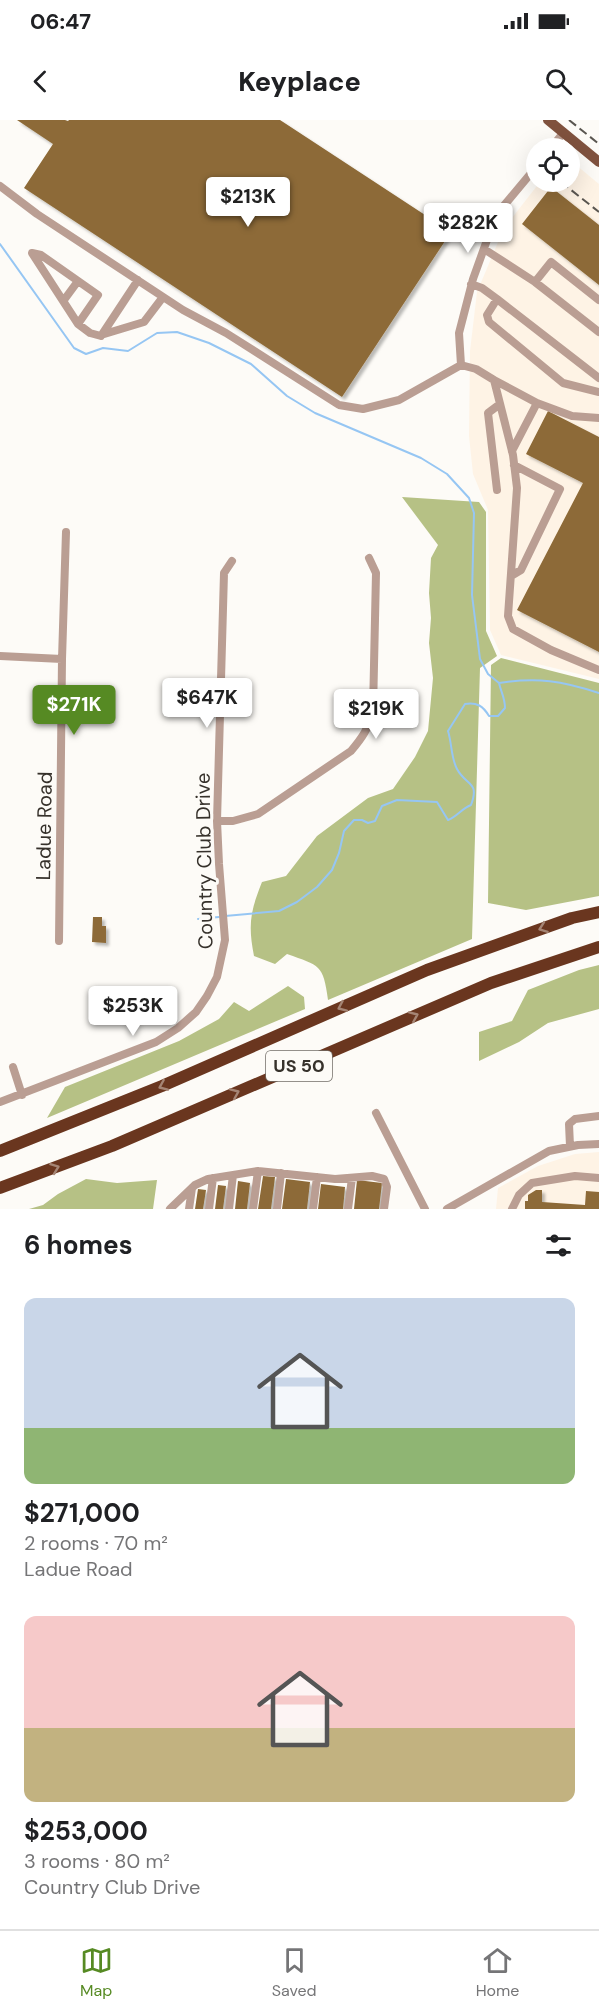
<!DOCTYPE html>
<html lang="en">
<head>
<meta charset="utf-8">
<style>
	:root { --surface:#fff; --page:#f6f6f6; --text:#202124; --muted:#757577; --line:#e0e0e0; --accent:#568a23 }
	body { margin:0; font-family:"DM Sans",sans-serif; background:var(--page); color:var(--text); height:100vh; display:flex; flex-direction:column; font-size:22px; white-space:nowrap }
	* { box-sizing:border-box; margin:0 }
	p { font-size:20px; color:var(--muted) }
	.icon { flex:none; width:33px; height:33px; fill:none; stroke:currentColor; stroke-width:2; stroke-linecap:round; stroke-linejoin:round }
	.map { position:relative; height:1089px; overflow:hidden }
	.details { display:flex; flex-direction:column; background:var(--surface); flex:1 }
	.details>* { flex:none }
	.fabs { position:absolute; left:526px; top:18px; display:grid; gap:12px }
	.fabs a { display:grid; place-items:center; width:54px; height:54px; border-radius:50%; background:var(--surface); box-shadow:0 6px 24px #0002; font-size:30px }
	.price { position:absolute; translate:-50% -51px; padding:0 14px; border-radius:6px; background:#fff; color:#222; font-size:20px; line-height:39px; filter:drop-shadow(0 2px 3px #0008) }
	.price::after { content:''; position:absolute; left:50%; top:36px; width:18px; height:14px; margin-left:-9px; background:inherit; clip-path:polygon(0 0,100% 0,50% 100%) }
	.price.selected { background:var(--accent); color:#fff }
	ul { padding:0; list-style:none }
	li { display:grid; align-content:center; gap:12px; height:318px; padding:0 24px }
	li span { display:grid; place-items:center; height:186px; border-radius:12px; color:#555 }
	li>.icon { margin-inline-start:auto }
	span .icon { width:108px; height:108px; fill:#fffc; stroke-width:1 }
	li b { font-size:26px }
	h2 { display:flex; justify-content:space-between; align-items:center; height:72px; padding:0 24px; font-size:26px }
	.status { display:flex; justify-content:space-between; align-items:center; height:42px; padding:0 30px; background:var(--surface); direction:ltr }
	.status svg { height:16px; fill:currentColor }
	header { display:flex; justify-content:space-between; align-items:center; height:78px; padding:0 24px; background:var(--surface); font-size:27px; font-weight:800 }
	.dock { display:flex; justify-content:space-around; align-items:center; height:84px; border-top:2px solid var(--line); background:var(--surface); font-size:16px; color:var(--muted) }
	.dock a { display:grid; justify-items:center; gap:3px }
	.dock .selected { color:var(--accent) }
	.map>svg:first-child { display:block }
</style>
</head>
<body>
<div class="status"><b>06:47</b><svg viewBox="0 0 49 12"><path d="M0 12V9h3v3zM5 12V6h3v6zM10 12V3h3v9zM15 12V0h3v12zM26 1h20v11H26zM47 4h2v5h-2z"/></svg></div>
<header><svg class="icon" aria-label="back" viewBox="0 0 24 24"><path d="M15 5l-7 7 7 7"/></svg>Keyplace<svg class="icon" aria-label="search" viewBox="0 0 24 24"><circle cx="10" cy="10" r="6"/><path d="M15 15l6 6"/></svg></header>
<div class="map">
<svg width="599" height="1089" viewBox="0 0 599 1089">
	<defs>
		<filter id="shadow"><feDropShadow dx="3" dy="3" stdDeviation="1.5" flood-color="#0004"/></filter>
	</defs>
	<rect width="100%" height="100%" fill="#fdfbf7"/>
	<path fill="#fef3e5" d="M 570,40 L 599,64 L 599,559 L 501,535 L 490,510 L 488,390 L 473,354 L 469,316 L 470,231 L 477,172 L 504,108 L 540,62 L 570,62 Z
		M 599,1032 L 599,1089 L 496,1089 L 498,1068 L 538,1046 L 575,1034 Z"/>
	<path fill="#b6c185" d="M 402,377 L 479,382 L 486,392 L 486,511 L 497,536 L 480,548 L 472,819 L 328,880 C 323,844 320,846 287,834 L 275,844 L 254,836 C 248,805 250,792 262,762 L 286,756 L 317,716 L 368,678 L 393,669 L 415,637 L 428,611 L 433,558 L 429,523 L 431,498 L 429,473 L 431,438 L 438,425 Z
		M 501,538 L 599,563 L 599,776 L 526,790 L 488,783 L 491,545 Z
		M 599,845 L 599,889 L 548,903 L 519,922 L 479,941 L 479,912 L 512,901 L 528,870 L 579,850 Z
		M 288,866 L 304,877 L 305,889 L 47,998 L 65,967 L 179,921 L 219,899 L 234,882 L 249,891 Z
		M 86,1059 L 117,1063 L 157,1060 L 153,1089 L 29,1089 L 43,1085 L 58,1074 Z"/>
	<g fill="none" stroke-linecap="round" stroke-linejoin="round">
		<path stroke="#96c6f3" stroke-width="2" d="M 0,124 L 74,228 L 86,234 L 103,228 L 128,231 L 157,213 L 177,212 L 209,223 L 251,244 L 287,276 L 315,293 L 421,338 L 447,354 L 469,378 L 474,393 L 472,475 L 480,539 L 488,554 L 499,563 C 538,557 562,561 599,573
			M 225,796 L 279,791 L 297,782 L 317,767 L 332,750 L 339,733 L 344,711 L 354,700 L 362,700 L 368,703 L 375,701 L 382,686 L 397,680 L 437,682 L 448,700 C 458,696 461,689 471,685 C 480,661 466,666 457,649 C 451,638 452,624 448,611 L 465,584 C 477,582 483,586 489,596 L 498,596 L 505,588 C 505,578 501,572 499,563
			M 198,799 L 219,797"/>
	</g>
	<path fill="#8d6a37" filter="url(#shadow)" d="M 17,0 L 65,0 L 68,1 L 69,0 L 280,0 L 451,112 L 342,277 L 24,68 L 53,24 Z
		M 551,67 L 599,105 L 599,165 L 522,104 Z
		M 548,291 L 599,317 L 599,532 L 517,490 L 583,363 L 526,334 Z
		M 93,797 L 102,797 L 102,806 L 106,806 L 106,823 L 92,822 Z
		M 263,1056 L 275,1057 L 271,1089 L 258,1089 Z
		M 286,1059 L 310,1062 L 307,1089 L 282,1089 Z
		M 357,1060 L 382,1063 L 379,1089 L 354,1089 Z
		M 238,1061 L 250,1063 L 247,1089 L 235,1089 Z
		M 321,1064 L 345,1067 L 343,1089 L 318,1089 Z
		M 218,1065 L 226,1066 L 223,1089 L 215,1089 Z
		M 198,1069 L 206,1070 L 203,1089 L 195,1089 Z
		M 536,1070 L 542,1070 L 542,1082 L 585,1085 L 586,1071 L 599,1072 L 599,1089 L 525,1089 L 525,1081 L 528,1081 L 528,1075 Z"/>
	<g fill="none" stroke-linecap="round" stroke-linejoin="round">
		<path stroke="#ba9e93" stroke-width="8" d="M 551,28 L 564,12
			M 0,66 L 37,94 L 183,190 L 226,213 L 339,285 L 363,289 L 399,280 L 461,245 L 476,249 L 494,260 L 513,335 L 517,368 L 508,496 L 513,509 L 551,530 L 599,550
			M 484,129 L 535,162 L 599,212
			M 535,162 L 551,142 L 599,180
			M 471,164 L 482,168 L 497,179
			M 64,180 L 78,161
			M 78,204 L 98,175 L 41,135 L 32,133 L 78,204 L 90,213 L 101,216 L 138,160
			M 101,215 L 144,202 L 163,177
			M 461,245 L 459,213 L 473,159 L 496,95 L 537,46
			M 599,258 L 497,179 L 487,195 L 489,202 L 563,263 L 599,272
			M 494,260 L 537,283 L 512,331
			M 537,283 L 572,296 L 599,298
			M 497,370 L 488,293 L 500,284
			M 511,456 L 521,450 L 560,369 L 514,345
			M 0,536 L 62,539
			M 217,701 L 233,701 L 258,694 L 351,631 C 362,618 369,608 373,591 L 376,453 L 369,438
			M 59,821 L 62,539 L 66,412
			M 13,947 L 22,975
			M 0,982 L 156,922 L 178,908 L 196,892 L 207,876 L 217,857 L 225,820 L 219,744 L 217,701 L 224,453 L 232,441
			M 376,993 L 425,1089
			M 570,1026 L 569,1004 L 575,999 L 599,996
			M 170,1089 L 195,1065 L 208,1059 L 258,1051 L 335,1059 L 372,1056 L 384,1059 L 387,1067 L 384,1089
			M 189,1089 L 192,1068
			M 209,1089 L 213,1058
			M 229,1089 L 233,1055
			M 253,1089 L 258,1051
			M 277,1089 L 281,1053
			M 313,1089 L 317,1057
			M 348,1089 L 352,1058
			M 447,1089 L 549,1031 L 578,1025 L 599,1024
			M 512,1089 L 519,1075 L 532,1063 L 575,1056 L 599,1058"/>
		<path stroke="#80523e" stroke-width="10" d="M 548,0 L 599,42"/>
		<path stroke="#6a361f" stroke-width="12" d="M 0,1031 L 162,966 L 427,850 L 572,798 L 599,792
			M 0,1068 L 112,1026 L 491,863 L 599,827"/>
		<path stroke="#5a5650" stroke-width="2" stroke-dasharray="9 4.5" stroke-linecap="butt" d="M 569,0 L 599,24
			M 561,62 L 599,92"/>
	</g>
	<defs><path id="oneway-chevron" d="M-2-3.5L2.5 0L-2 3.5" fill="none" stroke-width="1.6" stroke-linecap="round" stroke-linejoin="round" transform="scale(1.5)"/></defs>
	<g stroke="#a58575">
		<use href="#oneway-chevron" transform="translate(543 808) rotate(160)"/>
		<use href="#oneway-chevron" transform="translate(342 887) rotate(156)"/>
		<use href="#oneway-chevron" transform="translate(414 896) rotate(-23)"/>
		<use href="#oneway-chevron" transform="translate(163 966) rotate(157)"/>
		<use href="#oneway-chevron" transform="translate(235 973) rotate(-23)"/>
		<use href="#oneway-chevron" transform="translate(55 1048) rotate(-21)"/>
	</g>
	<g text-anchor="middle" stroke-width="6" stroke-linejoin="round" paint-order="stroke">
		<rect fill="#fdfbf7" stroke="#726e68" stroke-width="1.5" x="266" y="931" width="66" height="30" rx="4.5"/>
		<g font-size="18" font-weight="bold" fill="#36312b">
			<text x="299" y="952">US 50</text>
		</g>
		<g font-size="20" fill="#36312b" stroke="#fdfbf7">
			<text transform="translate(44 706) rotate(-89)" y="7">Ladue Road</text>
			<text transform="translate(204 741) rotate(-91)" y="7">Country Club Drive</text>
		</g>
	</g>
</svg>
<div class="fabs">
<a><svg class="icon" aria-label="locate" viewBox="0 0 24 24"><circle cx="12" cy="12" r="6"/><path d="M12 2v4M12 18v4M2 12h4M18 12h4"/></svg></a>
</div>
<b class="price" style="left:248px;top:108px">$213K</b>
<b class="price" style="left:468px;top:134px">$282K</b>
<b class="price" style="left:207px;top:609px">$647K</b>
<b class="price selected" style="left:74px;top:616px">$271K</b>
<b class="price" style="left:376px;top:620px">$219K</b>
<b class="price" style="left:133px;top:917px">$253K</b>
</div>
<section class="details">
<h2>6 homes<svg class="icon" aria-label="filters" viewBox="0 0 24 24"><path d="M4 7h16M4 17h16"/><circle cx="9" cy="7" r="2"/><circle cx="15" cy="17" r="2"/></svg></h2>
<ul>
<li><span style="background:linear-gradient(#c9d6e8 70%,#8fb573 0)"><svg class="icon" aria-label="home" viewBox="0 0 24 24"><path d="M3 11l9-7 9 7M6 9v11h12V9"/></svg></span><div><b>$271,000</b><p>2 rooms · 70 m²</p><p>Ladue Road</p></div></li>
<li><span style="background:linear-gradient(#f6c9c9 60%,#c2b280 0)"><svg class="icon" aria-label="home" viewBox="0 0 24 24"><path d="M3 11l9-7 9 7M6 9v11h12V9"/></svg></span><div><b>$253,000</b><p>3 rooms · 80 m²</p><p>Country Club Drive</p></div></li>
</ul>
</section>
<nav class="dock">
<a class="selected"><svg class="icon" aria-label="map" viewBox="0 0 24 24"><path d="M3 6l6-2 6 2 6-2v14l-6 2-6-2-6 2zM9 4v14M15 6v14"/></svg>Map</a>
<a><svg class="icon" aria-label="saved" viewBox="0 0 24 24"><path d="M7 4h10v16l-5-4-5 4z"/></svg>Saved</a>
<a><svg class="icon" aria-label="home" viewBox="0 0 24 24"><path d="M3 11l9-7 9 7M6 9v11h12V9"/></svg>Home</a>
</nav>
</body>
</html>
